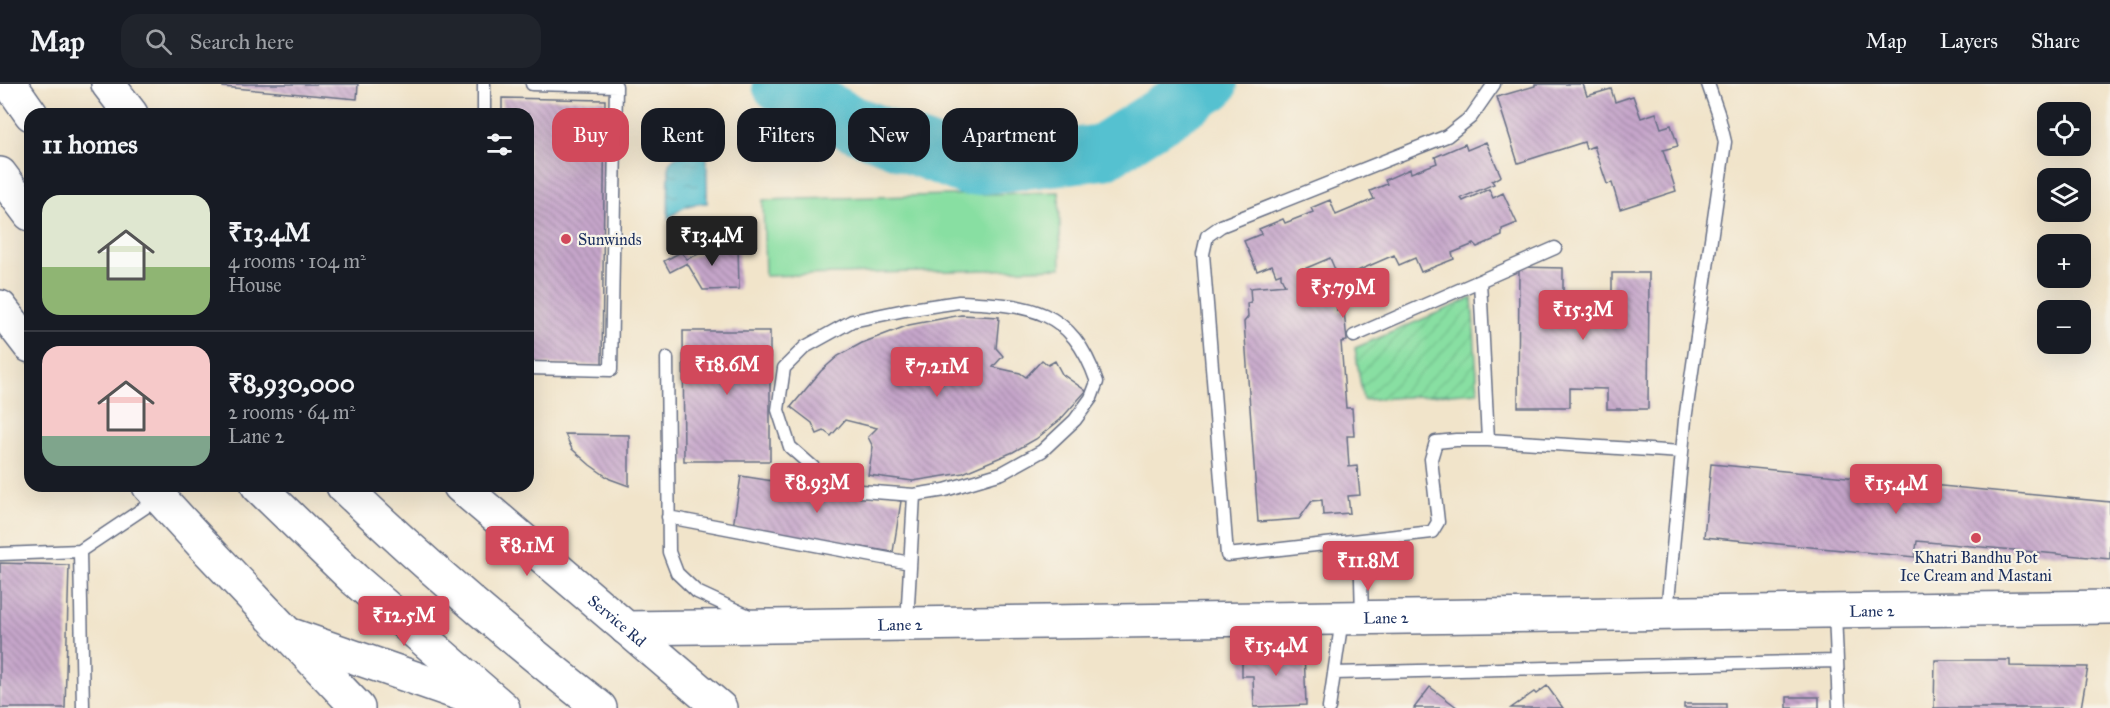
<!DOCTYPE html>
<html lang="en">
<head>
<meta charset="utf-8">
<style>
	:root { --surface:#171b24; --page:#20242c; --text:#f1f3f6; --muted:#9ea1a6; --line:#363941; --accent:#d1495b }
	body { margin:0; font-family:"IM FELL Great Primer",serif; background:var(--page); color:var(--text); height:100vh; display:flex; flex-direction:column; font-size:22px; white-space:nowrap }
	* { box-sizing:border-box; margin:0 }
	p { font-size:20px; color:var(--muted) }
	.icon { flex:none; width:33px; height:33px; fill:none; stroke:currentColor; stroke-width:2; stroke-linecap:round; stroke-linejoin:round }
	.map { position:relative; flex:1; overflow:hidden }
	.side { position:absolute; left:24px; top:24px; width:510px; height:384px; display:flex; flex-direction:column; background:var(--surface); border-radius:18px; box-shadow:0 6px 24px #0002 }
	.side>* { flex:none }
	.guide { position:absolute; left:552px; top:24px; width:570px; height:54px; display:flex; gap:12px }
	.controls { position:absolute; left:2037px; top:18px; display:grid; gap:12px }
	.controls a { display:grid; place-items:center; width:54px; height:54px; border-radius:12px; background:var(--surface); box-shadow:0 6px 24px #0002; font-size:30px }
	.price { position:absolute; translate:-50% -51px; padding:0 14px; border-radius:6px; background:var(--accent); color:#fff; font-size:20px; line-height:39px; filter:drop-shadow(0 2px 3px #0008) }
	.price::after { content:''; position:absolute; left:50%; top:36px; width:18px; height:14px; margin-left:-9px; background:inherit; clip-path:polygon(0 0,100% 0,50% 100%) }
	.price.active { background:#222; color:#fff }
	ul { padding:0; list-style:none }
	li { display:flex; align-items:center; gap:18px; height:150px; padding:0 18px }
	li+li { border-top:2px solid var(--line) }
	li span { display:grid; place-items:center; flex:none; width:168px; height:120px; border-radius:18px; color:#555 }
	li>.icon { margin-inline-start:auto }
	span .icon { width:72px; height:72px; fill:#fffc; stroke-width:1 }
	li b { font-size:26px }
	h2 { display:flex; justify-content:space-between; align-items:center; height:72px; padding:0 18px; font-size:26px }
	.chip { padding:0 21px; border-radius:18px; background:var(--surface); box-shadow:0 6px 24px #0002; font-size:21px; line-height:54px }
	.chip.active { background:var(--accent); color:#fff }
	header { display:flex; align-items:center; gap:36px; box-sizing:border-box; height:84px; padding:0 30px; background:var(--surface); border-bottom:2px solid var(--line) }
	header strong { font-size:28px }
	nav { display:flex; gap:33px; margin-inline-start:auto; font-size:21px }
	.search { width:420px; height:54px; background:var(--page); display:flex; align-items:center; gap:15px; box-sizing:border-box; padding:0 21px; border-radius:18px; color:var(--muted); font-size:22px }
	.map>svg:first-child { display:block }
</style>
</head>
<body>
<header>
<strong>Map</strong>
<div class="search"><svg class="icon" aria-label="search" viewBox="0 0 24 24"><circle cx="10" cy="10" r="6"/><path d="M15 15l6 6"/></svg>Search here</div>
<nav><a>Map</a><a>Layers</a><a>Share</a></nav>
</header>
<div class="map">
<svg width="2110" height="624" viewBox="0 0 2110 624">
	<defs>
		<pattern id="garden-furrows" width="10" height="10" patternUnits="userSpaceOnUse" patternTransform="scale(1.5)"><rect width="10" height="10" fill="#88dfa2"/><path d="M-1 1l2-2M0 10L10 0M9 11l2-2" fill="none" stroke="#75c08e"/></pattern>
		<pattern id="water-ripples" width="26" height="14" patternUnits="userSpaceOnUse" patternTransform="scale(1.5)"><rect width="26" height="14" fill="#55c1d0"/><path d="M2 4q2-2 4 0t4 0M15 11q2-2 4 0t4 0" fill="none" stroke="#469dac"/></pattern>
		<pattern id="building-back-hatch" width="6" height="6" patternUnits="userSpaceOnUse" patternTransform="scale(1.5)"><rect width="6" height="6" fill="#c6a6ca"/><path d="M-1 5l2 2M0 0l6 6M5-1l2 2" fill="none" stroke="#a088a7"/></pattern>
	</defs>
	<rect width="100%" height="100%" fill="#f7f3e8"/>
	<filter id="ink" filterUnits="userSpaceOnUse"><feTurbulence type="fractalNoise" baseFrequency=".0167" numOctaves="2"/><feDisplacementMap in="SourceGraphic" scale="12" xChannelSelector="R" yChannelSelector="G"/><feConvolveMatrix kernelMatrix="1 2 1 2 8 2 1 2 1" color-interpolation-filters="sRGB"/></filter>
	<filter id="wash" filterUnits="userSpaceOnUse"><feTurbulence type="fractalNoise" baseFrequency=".008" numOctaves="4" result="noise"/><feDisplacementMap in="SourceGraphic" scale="24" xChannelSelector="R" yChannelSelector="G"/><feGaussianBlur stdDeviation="1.35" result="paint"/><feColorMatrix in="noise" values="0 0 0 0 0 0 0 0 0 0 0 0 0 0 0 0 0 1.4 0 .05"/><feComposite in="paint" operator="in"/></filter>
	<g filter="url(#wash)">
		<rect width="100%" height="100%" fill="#f1e4ca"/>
		<path fill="#88dfa2" stroke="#528780" stroke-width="1.5" d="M 1059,108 L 1061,184 L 765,192 L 763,116 Z"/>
		<path fill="url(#garden-furrows)" stroke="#528780" stroke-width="1.5" d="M 1472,214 L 1478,308 L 1363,316 L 1355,264 Z"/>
		<path fill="url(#water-ripples)" stroke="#387897" stroke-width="1.5" d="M 693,69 L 701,71 L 707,74 L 707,119 C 689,119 681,124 668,135 L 669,79 L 675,73 Z"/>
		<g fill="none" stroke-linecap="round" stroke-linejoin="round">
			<path stroke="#55c1d0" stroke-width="56" d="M 780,0 L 849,38 L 968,84 L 1103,68 L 1210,0"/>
		</g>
		<g id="blocks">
			<path fill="url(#building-back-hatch)" d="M 223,0 L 358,0 L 357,15 L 223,3 Z
				M 1535,0 L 1583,0 L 1587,12 L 1611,5 L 1615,18 L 1633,12 L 1641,34 L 1656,29 L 1661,44 L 1671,41 L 1678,62 L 1663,66 L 1676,107 L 1620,125 L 1612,99 L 1607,100 L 1594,62 L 1586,65 L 1584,58 L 1518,79 L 1497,13 L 1535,2 Z
				M 502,14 L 605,16 L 602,281 L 528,280 L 528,30 L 502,30 Z
				M 1486,58 L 1501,92 L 1492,97 L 1494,100 L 1461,114 L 1463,117 L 1489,105 L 1493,114 L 1503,109 L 1517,139 L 1502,145 L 1502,152 L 1477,163 L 1474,160 L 1452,169 L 1454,175 L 1421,188 L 1415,174 L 1399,181 L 1394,171 L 1339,195 L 1330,174 L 1304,185 L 1306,214 L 1336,212 L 1337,227 L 1344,227 L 1347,257 L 1341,258 L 1346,324 L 1352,324 L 1354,352 L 1347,352 L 1349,383 L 1357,382 L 1360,411 L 1348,412 L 1350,429 L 1323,431 L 1322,416 L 1312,417 L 1299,435 L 1258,438 L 1244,238 L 1248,233 L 1247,219 L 1251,218 L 1250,204 L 1285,201 L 1281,193 L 1281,189 L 1276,191 L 1272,181 L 1257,187 L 1244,157 L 1261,150 L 1259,145 L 1283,135 L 1285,139 L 1313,128 L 1311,124 L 1330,116 L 1336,131 L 1374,115 L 1370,107 L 1387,100 L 1385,96 L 1410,85 L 1411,89 L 1437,79 L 1435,73 L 1465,60 L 1467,66 Z
				M 717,162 L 738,162 L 739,205 L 703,206 L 687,179 L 670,188 L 664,177 L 681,168 L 687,175 Z
				M 1519,183 L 1563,184 L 1563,212 L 1612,212 L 1612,189 L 1649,189 L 1648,325 L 1607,325 L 1607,305 L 1570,304 L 1570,323 L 1518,323 Z
				M 961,231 L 999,233 L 996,264 L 1003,272 L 993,283 L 1020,289 L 1026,293 L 1042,276 L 1048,281 L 1055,277 L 1062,290 L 1086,307 L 1060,336 L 1036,355 L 1013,368 L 963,389 L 913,397 L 868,391 L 873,363 L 868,353 L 877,344 L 845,336 L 831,352 L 824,347 L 817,350 L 812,339 L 791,323 L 821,287 L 838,272 L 862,259 L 909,241 Z
				M 683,247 L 770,247 L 770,377 L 684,377 Z
				M 565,350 L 629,351 L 629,402 L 610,395 L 590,381 L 572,365 Z
				M 1711,380 L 2110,418 L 2110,475 L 1917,457 L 1915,473 L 1704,453 Z
				M 741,392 L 901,417 L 893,468 L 733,443 Z
				M 0,479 L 69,481 L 65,624 L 0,624 Z
				M 1304,566 L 1306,621 L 1254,623 L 1253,592 L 1242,592 L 1242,567 Z
				M 1935,576 L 2010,576 L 2010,582 L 2088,583 L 2081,624 L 1934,624 Z
				M 1547,602 L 1563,624 L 1511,624 L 1534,608 L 1536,610 Z
				M 1430,603 L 1458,624 L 1414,624 Z
				M 1787,613 L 1819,613 L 1819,624 L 1787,624 Z
				M 1684,620 L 1726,620 L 1726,624 L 1684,624 Z"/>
		</g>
	</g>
	<g filter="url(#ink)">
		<use href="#blocks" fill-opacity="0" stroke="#666e84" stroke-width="1.5"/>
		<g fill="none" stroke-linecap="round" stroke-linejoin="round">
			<g stroke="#666e84" stroke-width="15">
				<path id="lane" d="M 1494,0 L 1471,33 L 1447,52 L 1221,142 L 1207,152 L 1203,170 L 1227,471 L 1432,448 L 1438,438 L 1431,375 L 1436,358 L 1456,356 L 1488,356 L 1682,368
					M 484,30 L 484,0
					M 1480,197 L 1488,356
					M 959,218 C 1029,221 1071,223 1097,298 L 1091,314 L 1075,336 L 1042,367 L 1002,389 L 945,406 L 914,411 L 861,407 L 823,392 L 790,363 L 778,326 L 784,284 L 805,263 L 852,237 L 905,226 Z
					M 1354,252 L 1555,164
					M 667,274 L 669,468 L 677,489 L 697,508 L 749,532
					M 528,284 L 611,286 L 616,2 L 532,0
					M 668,433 L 910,479
					M 1360,457 L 1362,533
					M 80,467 L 83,624
					M 0,470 L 80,467 L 159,414
					M 1667,528 L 1685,336 L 1725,58 L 1718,29 L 1708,0
					M 1835,529 L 1839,624
					M 907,539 L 914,411
					M 1334,589 L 1837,577
					M 1329,624 L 1342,535"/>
			</g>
			<g stroke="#666e84" stroke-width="36">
				<g id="secondary">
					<path d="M 108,0 L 131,30"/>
					<path d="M 0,223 L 30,262"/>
					<path d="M 149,402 L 205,463 L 358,624"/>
					<path id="s1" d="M 460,402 L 720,624"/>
					<path id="s2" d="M 626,544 L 2110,523"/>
					<path d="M 294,552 L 501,624"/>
				</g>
			</g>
			<g stroke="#666e84" stroke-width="36">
				<path id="highway" d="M 10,0 L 31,30
					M 0,90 L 30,130
					M 258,402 L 354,495 L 503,624
					M 343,402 C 425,481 511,554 600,624"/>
			</g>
			<use href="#lane" stroke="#fff" stroke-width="12"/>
			<use href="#secondary" stroke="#fff" stroke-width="33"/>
			<use href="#highway" stroke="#fff" stroke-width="33"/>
		</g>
	</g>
	<g fill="#d1495b" stroke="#f7f3e8" stroke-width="2">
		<circle cx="566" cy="155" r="6"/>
		<circle cx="1976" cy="454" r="6"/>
	</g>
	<g text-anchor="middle" stroke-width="4.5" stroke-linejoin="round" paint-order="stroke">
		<g font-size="16" fill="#1b2f5e" stroke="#f7f3e8" text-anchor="start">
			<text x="578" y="161">Sunwinds</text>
			<text x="1976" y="479" text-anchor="middle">Khatri Bandhu Pot<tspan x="1976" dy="18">Ice Cream and Mastani</tspan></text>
		</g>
		<g font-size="16" fill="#1b2f5e" stroke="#f7f3e8">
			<text dy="6" stroke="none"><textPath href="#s2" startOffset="1246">Lane 2</textPath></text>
			<text dy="6" stroke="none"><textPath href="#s2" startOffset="760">Lane 2</textPath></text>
			<text dy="6" stroke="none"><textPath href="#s1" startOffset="207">Service Rd</textPath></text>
			<text dy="6" stroke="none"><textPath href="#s2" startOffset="274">Lane 2</textPath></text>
		</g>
	</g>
</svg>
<div class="controls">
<a><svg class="icon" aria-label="locate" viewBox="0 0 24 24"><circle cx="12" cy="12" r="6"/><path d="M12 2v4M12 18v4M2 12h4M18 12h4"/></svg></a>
<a><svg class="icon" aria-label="layers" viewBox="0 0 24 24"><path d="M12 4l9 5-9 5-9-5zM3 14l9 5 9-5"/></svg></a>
<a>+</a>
<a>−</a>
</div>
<b class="price active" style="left:712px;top:183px">₹13.4M</b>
<b class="price" style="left:1343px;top:235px">₹5.79M</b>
<b class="price" style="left:1583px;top:257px">₹15.3M</b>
<b class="price" style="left:727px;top:312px">₹18.6M</b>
<b class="price" style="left:937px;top:314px">₹7.21M</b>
<b class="price" style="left:817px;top:430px">₹8.93M</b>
<b class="price" style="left:1896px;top:431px">₹15.4M</b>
<b class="price" style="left:527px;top:493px">₹8.1M</b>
<b class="price" style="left:1368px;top:508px">₹11.8M</b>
<b class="price" style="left:404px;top:563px">₹12.5M</b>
<b class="price" style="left:1276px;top:593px">₹15.4M</b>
<div class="guide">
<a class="chip active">Buy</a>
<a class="chip">Rent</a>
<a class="chip">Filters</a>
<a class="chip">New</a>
<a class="chip">Apartment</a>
</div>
<section class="side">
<h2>11 homes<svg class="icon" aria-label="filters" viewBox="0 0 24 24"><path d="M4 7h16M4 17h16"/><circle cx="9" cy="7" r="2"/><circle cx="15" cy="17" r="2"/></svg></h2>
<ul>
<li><span style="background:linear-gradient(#dfe7d0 60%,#8fb573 0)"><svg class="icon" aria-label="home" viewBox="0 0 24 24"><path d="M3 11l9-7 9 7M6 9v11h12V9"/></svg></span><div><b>₹13.4M</b><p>4 rooms · 104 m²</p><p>House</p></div></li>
<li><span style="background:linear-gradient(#f6c9c9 75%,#7fa58c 0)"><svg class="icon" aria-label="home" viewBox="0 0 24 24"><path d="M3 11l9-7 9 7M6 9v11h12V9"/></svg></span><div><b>₹8,930,000</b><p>2 rooms · 64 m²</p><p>Lane 2</p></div></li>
</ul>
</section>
</div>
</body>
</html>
